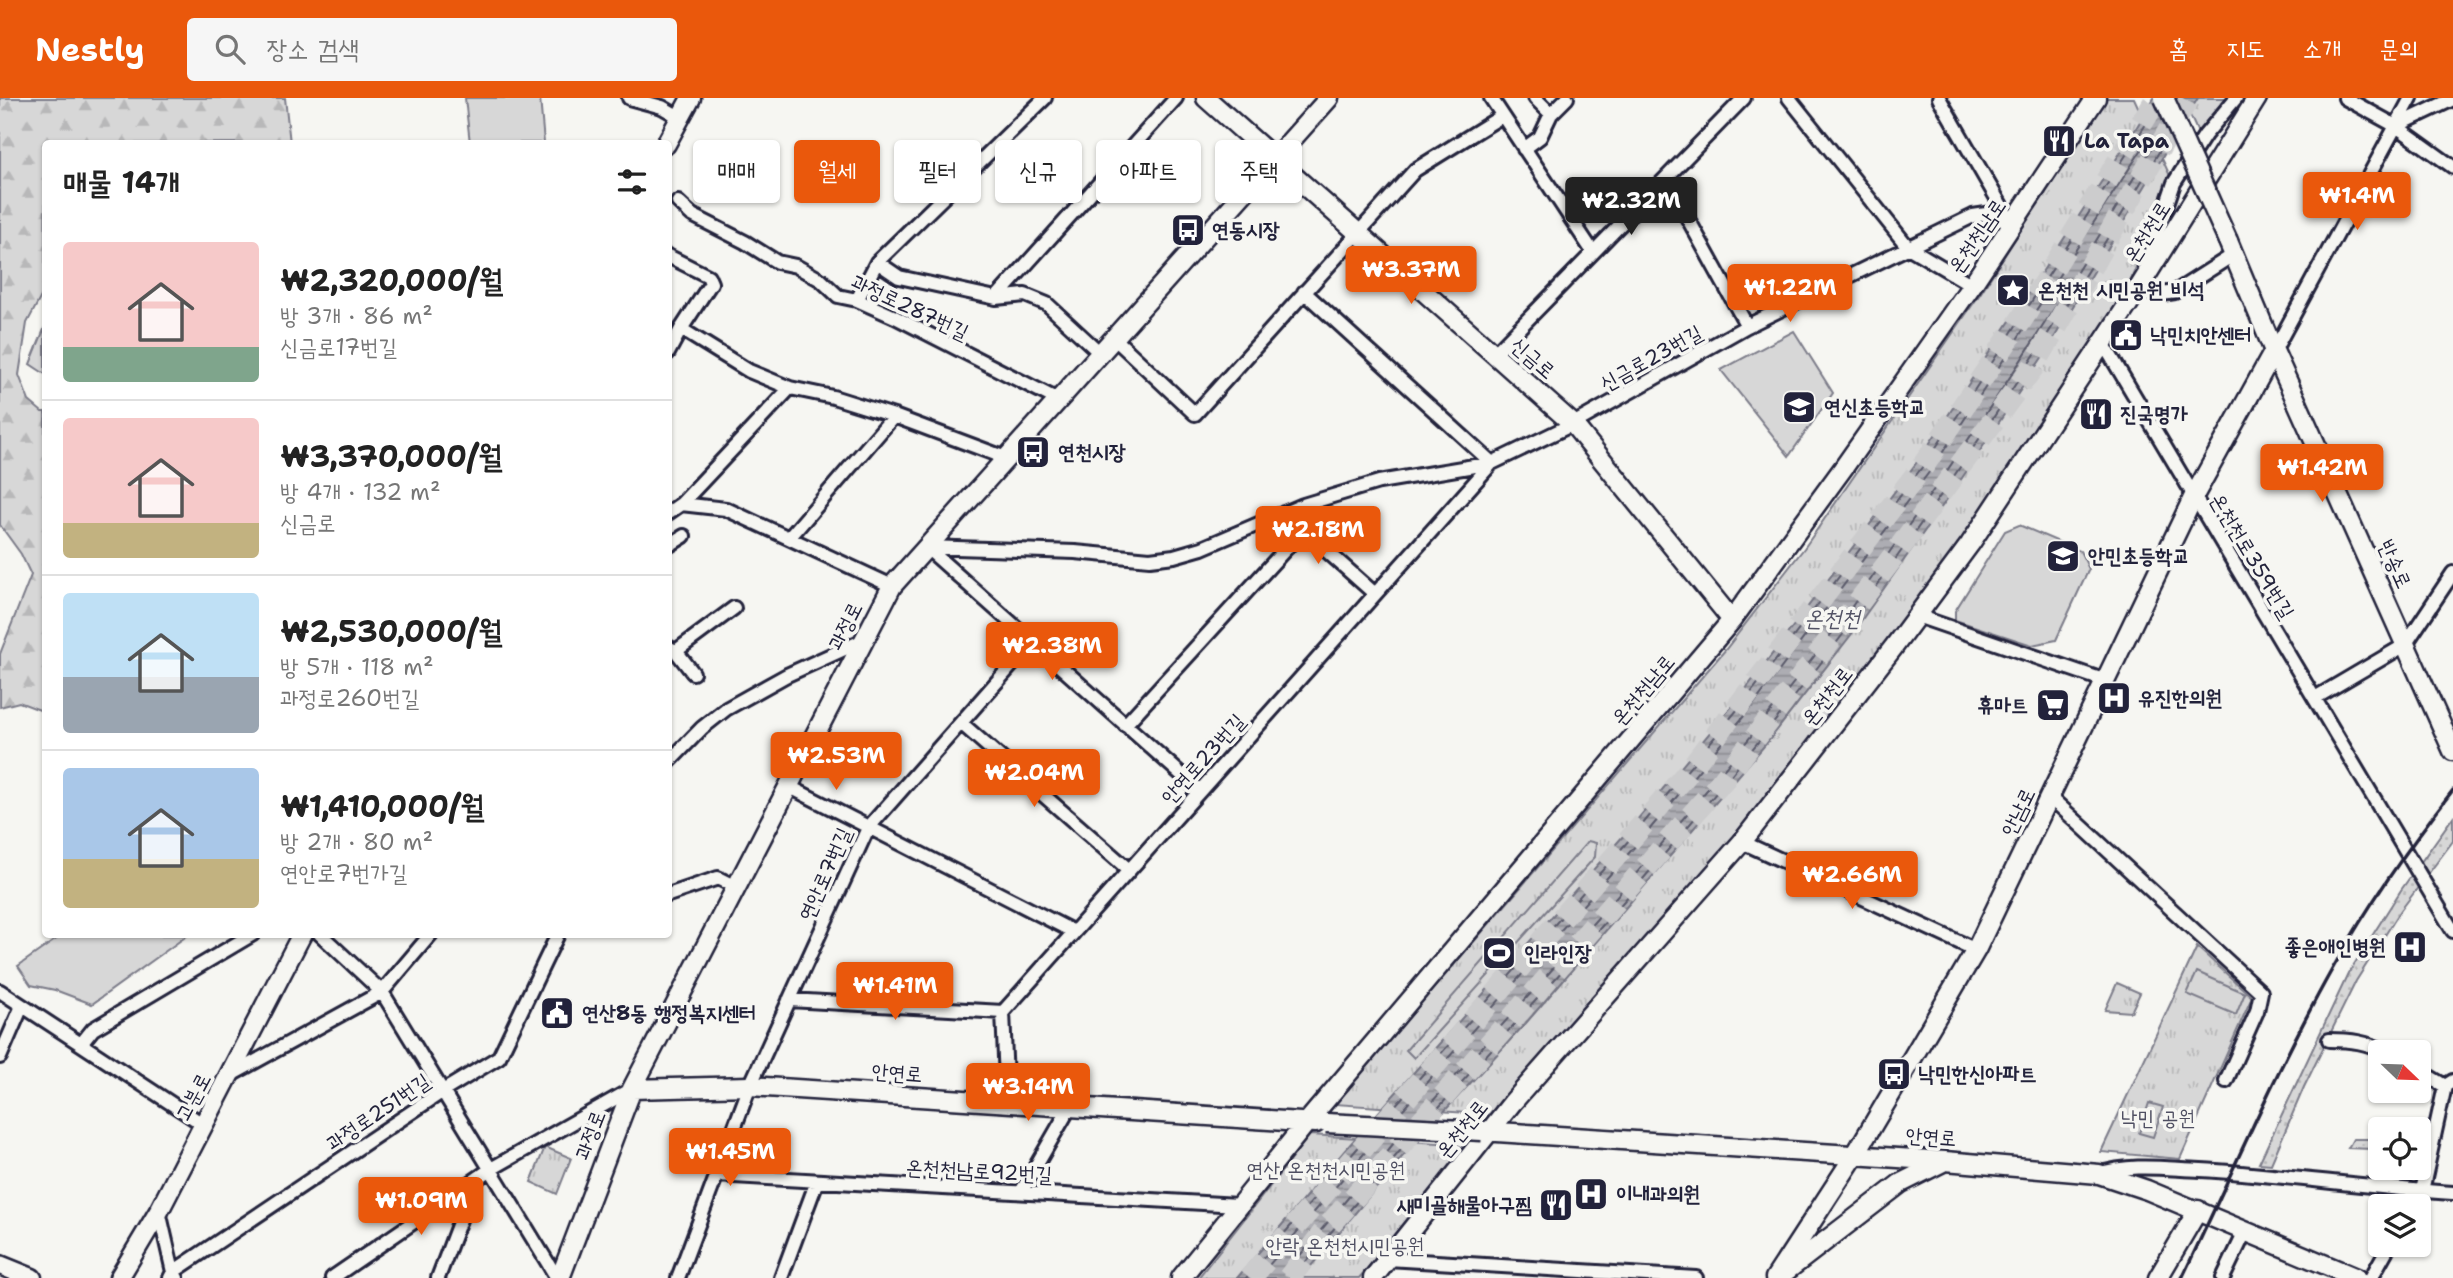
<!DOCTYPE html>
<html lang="ko">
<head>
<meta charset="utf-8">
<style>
	:root { --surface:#fff; --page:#f6f6f6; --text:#222; --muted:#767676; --line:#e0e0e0; --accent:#ea580c }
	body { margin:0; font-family:"Shantell Sans","Poor Story",sans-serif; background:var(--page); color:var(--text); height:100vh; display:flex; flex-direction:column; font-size:26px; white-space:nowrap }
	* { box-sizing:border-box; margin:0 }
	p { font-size:23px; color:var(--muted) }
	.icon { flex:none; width:38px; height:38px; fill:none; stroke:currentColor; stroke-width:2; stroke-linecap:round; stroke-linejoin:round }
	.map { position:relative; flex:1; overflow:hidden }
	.panel { position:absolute; left:42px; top:42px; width:630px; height:798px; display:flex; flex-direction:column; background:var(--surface); border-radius:7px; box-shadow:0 2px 5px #0004 }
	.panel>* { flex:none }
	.hud { position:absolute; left:693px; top:42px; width:665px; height:63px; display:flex; gap:14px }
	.needle { width:46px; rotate:113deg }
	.controls { position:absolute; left:2368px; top:942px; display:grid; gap:14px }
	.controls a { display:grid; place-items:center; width:63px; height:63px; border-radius:7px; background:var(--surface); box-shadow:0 2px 5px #0004; font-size:35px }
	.price { position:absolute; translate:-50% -60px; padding:0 16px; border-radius:7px; background:var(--accent); color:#fff; font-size:23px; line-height:46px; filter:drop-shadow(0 2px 4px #0008) }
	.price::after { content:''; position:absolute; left:50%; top:42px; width:21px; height:16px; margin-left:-10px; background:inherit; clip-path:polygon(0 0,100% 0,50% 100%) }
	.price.active { background:#222; color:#fff }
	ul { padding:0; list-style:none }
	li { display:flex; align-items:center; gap:21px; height:175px; padding:0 21px }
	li+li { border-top:2px solid var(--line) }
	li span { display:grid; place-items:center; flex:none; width:196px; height:140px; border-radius:7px; color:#555 }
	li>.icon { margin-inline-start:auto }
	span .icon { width:84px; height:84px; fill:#fffc; stroke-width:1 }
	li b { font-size:30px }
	h2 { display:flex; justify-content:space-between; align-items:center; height:84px; padding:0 21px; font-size:30px }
	.chip { padding:0 24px; border-radius:7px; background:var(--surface); box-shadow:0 2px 5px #0004; font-size:24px; line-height:63px }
	.chip.active { background:var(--accent); color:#fff }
	header { display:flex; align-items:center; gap:42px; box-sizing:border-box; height:98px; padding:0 35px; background:var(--accent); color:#fff }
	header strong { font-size:33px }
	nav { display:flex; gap:38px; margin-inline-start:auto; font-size:24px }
	.search { width:490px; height:63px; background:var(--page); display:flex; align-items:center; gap:18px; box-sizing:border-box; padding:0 24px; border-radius:7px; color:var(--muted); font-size:26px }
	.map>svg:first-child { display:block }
</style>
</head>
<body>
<header>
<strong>Nestly</strong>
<div class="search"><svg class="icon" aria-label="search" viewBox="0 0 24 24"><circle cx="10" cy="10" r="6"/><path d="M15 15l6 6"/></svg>장소 검색</div>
<nav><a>홈</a><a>지도</a><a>소개</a><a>문의</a></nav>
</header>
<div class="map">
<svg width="2453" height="1180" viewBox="0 0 2453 1180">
	<defs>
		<pattern id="grass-dots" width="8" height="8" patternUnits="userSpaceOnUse" patternTransform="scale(1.75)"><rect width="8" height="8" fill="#d7d7d7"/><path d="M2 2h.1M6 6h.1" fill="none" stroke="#b8b8b9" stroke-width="1.8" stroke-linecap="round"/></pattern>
		<pattern id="forest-firs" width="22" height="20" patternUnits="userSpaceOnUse" patternTransform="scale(1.75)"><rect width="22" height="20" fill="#d7d7d7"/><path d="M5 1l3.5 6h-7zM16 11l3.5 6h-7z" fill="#b8b8b9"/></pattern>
		<pattern id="park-tufts" width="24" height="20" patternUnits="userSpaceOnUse" patternTransform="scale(1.75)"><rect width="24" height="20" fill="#d7d7d7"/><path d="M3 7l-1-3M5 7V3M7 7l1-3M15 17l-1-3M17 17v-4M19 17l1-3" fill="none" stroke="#b8b8b9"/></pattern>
		<pattern id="water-rules" width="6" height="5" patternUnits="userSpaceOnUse" patternTransform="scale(1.75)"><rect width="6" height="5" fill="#adadb3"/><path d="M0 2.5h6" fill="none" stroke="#8c8c93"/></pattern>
	</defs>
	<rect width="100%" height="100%" fill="#f6f6f2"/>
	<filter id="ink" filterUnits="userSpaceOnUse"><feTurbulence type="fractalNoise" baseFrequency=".0143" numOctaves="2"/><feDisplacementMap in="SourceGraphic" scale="14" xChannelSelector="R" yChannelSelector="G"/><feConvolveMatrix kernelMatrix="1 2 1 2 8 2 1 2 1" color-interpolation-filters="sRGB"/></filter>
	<g filter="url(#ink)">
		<path fill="url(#grass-dots)" stroke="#7c7c89" stroke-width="2" d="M 2453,719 L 2453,743 L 2401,812 L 2356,883 L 2304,989 L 2271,1066 L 2259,1065 L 2348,876 L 2401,792 Z
			M 2353,1041 L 2375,1041 L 2372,1051 L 2348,1050 Z"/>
		<path fill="url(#forest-firs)" stroke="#7c7c89" stroke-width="2" d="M 0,0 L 285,0 L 290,45 L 46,46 L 45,191 L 27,225 L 19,277 L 29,303 L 42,314 L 45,314 L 45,614 L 19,604 L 0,609 L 0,556 L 31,477 L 21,456 L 0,427 Z"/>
		<path fill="url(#park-tufts)" stroke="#7c7c89" stroke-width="2" d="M 2105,0 L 2134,0 L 2171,80 L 2125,197 L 2016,366 L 1907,516 L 1769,697 L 1497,1017 L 1334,1006 L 1726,551 L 1805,449 L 1980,196 Z
			M 2182,0 L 2228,0 L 2199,37 Z
			M 2197,849 L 2252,899 L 2180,1061 L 2101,1054 Z
			M 2117,885 L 2140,895 L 2131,914 L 2105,912 Z
			M 1310,1037 L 1455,1046 L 1466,1051 L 1441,1085 L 1359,1180 L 1198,1180 Z
			M 545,1049 L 571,1060 L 557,1096 L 531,1084 Z"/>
		<path fill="#d7d7d7" stroke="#7c7c89" stroke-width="2" d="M 465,0 L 540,0 L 544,45 L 470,45 Z
			M 45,229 L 45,276 L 30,266 Z
			M 1794,233 L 1833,295 L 1789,358 L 1721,272 Z
			M 2019,427 L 2080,453 L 2089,471 L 2056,542 L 2032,547 L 1955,522 L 1955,513 L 2005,433 Z
			M 1588,743 L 1596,745 L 1595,759 L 1414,960 L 1406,952 Z
			M 62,837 L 62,836 L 188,837 L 92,906 L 55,892 L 31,887 L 18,868 Z
			M 2197,874 L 2245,895 L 2236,917 L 2187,896 Z
			M 2149,1005 L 2163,1009 L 2153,1039 L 2139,1035 Z"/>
		<path fill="url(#water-rules)" stroke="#757583" stroke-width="2" d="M 2154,0 L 2198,0 L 2045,255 L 1962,380 L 1851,537 L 1770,641 L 1659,771 L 1526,925 L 1402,1059 L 1301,1180 L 1237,1180 L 1346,1051 L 1632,728 L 1742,596 L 1920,360 L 2132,37 Z"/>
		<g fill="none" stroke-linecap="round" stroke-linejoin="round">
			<path stroke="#5a5a6b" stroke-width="2" d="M 1386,1018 L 1637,733 L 1747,600 L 1926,364 L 1966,305 L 2157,9
				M 1397,1018 L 1644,738 L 1754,606 L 1933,369 L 2146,45 L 2151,45 L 2152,49 C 2073,185 1988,317 1896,445 C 1876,473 1857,503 1836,530 C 1706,701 1563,862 1418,1019
				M 1429,1020 C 1572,864 1716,703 1844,535 C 1863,510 1879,484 1897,459 C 1995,323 2085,181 2169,37
				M 1246,1180 L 1368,1038
				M 1258,1180 L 1379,1038
				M 1288,1180 L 1291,1168 L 1399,1039
				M 1297,1180 L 1298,1173 L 1411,1040"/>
			<path stroke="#cccccd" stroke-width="23" stroke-dasharray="23 11" stroke-linecap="butt" d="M 1250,1180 L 1684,679 L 1923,368 L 2027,213 L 2157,0
				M 1289,1180 L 1328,1129 L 1724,681 L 1887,467 L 2033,269 L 2188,0"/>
			<g stroke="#22223b" stroke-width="18">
				<path id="street" d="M 629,0 L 662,9 L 681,20
					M 1491,0 L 1593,154
					M 1789,0 L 1908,149 L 1972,187
					M 1939,0 L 2010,123
					M 2345,0 L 2396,28 L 2453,69
					M 1551,16 L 1567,0
					M 2396,28 L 2453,1
					M 1524,51 L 1540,39 L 1551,16 L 1535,0
					M 1666,81 L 1747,228
					M 678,104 L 692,117 L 745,144 L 777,164 L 796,168 L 821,182 L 838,198 L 857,202 L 895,219 L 1058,302
					M 668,158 L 708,178 L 711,185 L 681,231 L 668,255
					M 877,164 L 899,179 L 996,200 L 1025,197 L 1047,206 L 1100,255
					M 2145,170 L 2174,85 L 2205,37 L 2236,0
					M 2139,187 L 2137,194 L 2162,196 L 2175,194 L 2233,157
					M 996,200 L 1176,0
					M 857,202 L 877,164 L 1045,0
					M 681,231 L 749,273 L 790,290 L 833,299 L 894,318 L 1006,360
					M 1114,240 L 1195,316 L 1415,72 L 1502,18
					M 2103,245 L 2453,833
					M 2274,253 L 2411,0
					M 1494,256 L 1744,0
					M 681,406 L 726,411 L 892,488
					M 668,415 L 681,406 L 790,290
					M 1284,415 L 1375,496
					M 789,440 L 894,318
					M 668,448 L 684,438
					M 926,449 L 1075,454 L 1150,461 L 1174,458 L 1202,450 L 1303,407 L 1379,384 L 1492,365 L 1573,326 L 1747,228 L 1973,118 L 1993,115 L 2012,127
					M 926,449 L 1200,693
					M 1917,518 L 2106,583
					M 668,549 L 676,553 L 734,510
					M 676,553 L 693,575
					M 2315,600 L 2405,547 L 2453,475
					M 961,625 L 1129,772
					M 1125,627 L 1303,432
					M 668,665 L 702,630 L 726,611 L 787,577 L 864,542
					M 788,688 L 1074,834
					M 2050,699 L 2261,894 L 2257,913 L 2226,983
					M 1742,744 L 1976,852
					M 668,797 L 718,780 L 736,789
					M 320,836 L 382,894 L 557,1180
					M 0,893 L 204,1027
					M 789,902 L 1003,914
					M 2329,942 C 2351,942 2367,944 2386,954
					M 81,946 L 93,931 L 253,836
					M 0,959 L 22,908
					M 2418,972 L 2445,988
					M 229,978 L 382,894 L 431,836
					M 1007,1005 L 1003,914 L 1492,365 L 1304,194
					M 2099,1076 C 2132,1065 2167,1071 2201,1072 C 2285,1077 2369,1090 2453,1095
					M 717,1077 L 1238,1107
					M 1021,1094 L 1070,1009
					M 2413,1108 L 2422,1093 L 2445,988 L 2453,983
					M 159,1113 L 173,1174 L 177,1180
					M 1388,1161 L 1696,1180
					M 170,1180 L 173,1174 L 443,993 L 499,959 L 558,836
					M 332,1180 L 491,1071 L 632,991
					M 438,1180 L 475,1082
					M 678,1180 L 750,988 L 868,730 L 1032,544
					M 781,1180 L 817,1083
					M 2223,1180 L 2246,1132
					M 2371,1180 L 2390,1146"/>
			</g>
			<g stroke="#22223b" stroke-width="23">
				<path id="secondary" d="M 1206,0 L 1573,326 L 1732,522
					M 666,46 L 691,0
					M 2228,143 L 2274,253 L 2453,653
					M 632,991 L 750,988 L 1316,1025
					M 1482,1033 L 1945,1063 L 2099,1076 L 2147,1092 L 2357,1180
					M 0,1167 L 32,1180
					M 1785,1174 L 1901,1085 L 1945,1063
					M 119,1180 L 159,1113 L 302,836
					M 560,1180 L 632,991 L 892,488 L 1329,0
					M 1181,1180 L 1307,1024 L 1732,522 L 1844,369 L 1972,187 L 2096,0
					M 1373,1180 L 1512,1005 L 1742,744 L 1893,550 L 1970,446 L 2133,199 L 2257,0
					M 1775,1180 L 1855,1057 L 1976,852 L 2194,398 L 2274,253
					M 2158,1180 L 2198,1112"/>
			</g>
			<use href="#street" stroke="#f6f6f2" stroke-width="12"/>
			<use href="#secondary" stroke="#f6f6f2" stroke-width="18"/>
			<path stroke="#22223b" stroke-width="3.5" d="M 2182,1180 C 2232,1076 2277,969 2334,868 C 2369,806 2409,748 2453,692"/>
			<g stroke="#22223b" stroke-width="23" stroke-linecap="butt">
				<path id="secondary-bridge" d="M 2164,0 L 2228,143
					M 1326,1025 L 1482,1033"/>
			</g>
			<use href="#secondary-bridge" stroke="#f6f6f2" stroke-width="18"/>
		</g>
	</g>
	<defs>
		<g id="restaurant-square" transform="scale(1.75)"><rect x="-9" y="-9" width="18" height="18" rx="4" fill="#22223b" stroke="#f6f6f2"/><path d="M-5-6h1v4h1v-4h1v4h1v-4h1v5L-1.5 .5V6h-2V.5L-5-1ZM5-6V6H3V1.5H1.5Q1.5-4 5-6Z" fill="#fff"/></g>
		<g id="bus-square" transform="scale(1.75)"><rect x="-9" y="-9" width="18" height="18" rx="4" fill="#22223b" stroke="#f6f6f2"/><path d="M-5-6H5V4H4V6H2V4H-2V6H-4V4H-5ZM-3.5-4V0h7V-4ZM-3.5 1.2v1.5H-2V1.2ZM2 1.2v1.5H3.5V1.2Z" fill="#fff"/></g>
		<g id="sight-square" transform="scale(1.75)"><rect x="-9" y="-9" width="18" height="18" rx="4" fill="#22223b" stroke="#f6f6f2"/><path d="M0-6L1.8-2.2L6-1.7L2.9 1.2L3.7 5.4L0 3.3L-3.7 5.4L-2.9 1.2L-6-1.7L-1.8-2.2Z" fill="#fff"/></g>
		<g id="civic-square" transform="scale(1.75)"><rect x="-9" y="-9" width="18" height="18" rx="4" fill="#22223b" stroke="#f6f6f2"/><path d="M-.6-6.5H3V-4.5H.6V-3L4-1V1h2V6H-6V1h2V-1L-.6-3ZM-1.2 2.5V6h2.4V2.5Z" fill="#fff"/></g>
		<g id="school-square" transform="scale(1.75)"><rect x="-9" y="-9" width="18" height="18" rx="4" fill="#22223b" stroke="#f6f6f2"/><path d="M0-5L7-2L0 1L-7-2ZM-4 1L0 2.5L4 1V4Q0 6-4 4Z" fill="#fff"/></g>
		<g id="hospital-square" transform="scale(1.75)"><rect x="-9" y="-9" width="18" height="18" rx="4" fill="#22223b" stroke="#f6f6f2"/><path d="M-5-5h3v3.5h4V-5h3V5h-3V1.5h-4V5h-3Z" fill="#fff"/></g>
		<g id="supermarket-square" transform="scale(1.75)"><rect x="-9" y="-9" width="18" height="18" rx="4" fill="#22223b" stroke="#f6f6f2"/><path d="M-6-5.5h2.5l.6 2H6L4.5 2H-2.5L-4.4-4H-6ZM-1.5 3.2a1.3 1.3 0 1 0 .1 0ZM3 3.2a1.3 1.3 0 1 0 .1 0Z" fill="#fff"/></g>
		<g id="stadium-square" transform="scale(1.75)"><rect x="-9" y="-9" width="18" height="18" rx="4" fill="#22223b" stroke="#f6f6f2"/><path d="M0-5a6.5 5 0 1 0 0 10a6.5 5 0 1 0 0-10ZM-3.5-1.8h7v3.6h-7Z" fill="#fff"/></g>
	</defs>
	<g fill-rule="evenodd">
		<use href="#restaurant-square" x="2059" y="43"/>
		<use href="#bus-square" x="1188" y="132"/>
		<use href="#sight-square" x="2013" y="192"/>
		<use href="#civic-square" x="2126" y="237"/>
		<use href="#school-square" x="1799" y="309"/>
		<use href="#restaurant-square" x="2096" y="316"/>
		<use href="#bus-square" x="1033" y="354"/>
		<use href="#school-square" x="2063" y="458"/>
		<use href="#hospital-square" x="2114" y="600"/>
		<use href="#supermarket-square" x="2053" y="607"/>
		<use href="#hospital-square" x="2410" y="849"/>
		<use href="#stadium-square" x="1499" y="855"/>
		<use href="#civic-square" x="557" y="915"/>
		<use href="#bus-square" x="1894" y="976"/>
		<use href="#hospital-square" x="1591" y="1096"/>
		<use href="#restaurant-square" x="1556" y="1107"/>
	</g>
	<g text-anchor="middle" stroke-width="7" stroke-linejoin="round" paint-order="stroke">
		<g font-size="21" font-weight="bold" fill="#22223b" stroke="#f6f6f2" text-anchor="start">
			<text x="2084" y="50">La Tapa</text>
			<text x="1212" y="139">연동시장</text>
			<text x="2038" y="199">온천천 시민공원 비석</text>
			<text x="2150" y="244">낙민치안센터</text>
			<text x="1824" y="316">연신초등학교</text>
			<text x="2120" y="323">진국명가</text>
			<text x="1058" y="361">연천시장</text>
			<text x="2088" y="465">안민초등학교</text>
			<text x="2138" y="607">유진한의원</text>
			<text x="2028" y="614" text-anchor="end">휴마트</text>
			<text x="2386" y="856" text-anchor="end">좋은애인병원</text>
			<text x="1524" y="862">인라인장</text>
			<text x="582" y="922">연산8동 행정복지센터</text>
			<text x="1918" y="983">낙민한신아파트</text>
			<text x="1616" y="1103">이내과의원</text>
			<text x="1532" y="1114" text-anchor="end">새미골해물아구찜</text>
		</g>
		<g font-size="21" fill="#22223b" stroke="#f6f6f2">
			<text transform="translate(2147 134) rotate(-58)" y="7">온천천로</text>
			<text transform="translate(1977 138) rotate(-56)" y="7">온천천남로</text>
			<text transform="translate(910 209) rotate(25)" y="7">과정로287번길</text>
			<text transform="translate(1533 260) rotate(41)" y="7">신금로</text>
			<text transform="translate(1651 260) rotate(-29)" y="7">신금로23번길</text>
			<text transform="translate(2252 458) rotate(59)" y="7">온천천로359번길</text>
			<text transform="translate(2395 466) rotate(66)" y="7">반송로</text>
			<text transform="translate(845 528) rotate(-63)" y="7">과정로</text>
			<text transform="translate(1643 592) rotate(-50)" y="7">온천천남로</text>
			<text transform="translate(1827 598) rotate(-52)" y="7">온천천로</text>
			<text transform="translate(1203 661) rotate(-48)" y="7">안연로23번길</text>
			<text transform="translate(2018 714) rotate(-64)" y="7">안남로</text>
			<text transform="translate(825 776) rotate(-66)" y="7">연안로7번길</text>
			<text transform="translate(897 975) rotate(4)" y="7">안연로</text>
			<text transform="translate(193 999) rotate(-62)" y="7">고분로</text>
			<text transform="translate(378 1014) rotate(-34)" y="7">과정로251번길</text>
			<text transform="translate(1462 1031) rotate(-51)" y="7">온천천로</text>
			<text transform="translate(590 1037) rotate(-69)" y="7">과정로</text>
			<text transform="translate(1931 1039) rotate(4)" y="7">안연로</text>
			<text transform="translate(979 1073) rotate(3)" y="7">온천천남로92번길</text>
		</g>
		<g font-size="21" fill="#4f4f62" stroke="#f6f6f2">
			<text x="2158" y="1027">낙민 공원</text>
			<text x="1326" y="1079">연산 온천천시민공원</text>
			<text x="1345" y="1155">안락 온천천시민공원</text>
		</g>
		<g font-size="23" font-style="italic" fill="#535365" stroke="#f6f6f2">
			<text x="1832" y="528">온천천</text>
		</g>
	</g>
</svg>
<div class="controls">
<a><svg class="needle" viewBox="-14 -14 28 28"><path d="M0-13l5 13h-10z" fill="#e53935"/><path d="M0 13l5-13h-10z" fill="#767676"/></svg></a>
<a><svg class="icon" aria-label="locate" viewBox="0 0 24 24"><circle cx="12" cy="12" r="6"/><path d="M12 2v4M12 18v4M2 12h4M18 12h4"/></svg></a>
<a><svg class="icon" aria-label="layers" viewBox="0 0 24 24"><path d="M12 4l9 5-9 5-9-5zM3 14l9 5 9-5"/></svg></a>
</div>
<b class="price" style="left:2357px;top:134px">₩1.4M</b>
<b class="price active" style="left:1631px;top:139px">₩2.32M</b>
<b class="price" style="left:1411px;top:208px">₩3.37M</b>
<b class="price" style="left:1790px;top:226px">₩1.22M</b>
<b class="price" style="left:2322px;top:406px">₩1.42M</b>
<b class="price" style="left:1318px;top:468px">₩2.18M</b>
<b class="price" style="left:1052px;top:584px">₩2.38M</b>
<b class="price" style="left:836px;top:694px">₩2.53M</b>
<b class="price" style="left:1034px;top:711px">₩2.04M</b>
<b class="price" style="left:1852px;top:813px">₩2.66M</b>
<b class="price" style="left:895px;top:924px">₩1.41M</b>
<b class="price" style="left:1028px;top:1025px">₩3.14M</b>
<b class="price" style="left:730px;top:1090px">₩1.45M</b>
<b class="price" style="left:421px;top:1139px">₩1.09M</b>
<div class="hud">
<a class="chip">매매</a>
<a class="chip active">월세</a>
<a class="chip">필터</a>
<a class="chip">신규</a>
<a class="chip">아파트</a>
<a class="chip">주택</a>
</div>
<section class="panel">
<h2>매물 14개<svg class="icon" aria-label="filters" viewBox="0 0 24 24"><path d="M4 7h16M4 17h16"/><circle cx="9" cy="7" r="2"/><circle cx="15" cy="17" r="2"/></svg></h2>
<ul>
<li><span style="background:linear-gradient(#f6c9c9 75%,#7fa58c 0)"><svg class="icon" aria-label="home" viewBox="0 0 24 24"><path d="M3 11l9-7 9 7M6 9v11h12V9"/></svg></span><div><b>₩2,320,000/월</b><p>방 3개 · 86 m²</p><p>신금로17번길</p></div></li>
<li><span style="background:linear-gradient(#f6c9c9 75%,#c2b280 0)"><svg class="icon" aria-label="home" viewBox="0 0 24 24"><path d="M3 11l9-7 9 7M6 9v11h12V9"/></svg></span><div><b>₩3,370,000/월</b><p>방 4개 · 132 m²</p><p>신금로</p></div></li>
<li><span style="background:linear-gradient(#bfe0f5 60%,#9aa5b1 0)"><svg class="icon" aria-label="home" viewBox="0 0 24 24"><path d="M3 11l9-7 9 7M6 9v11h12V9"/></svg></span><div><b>₩2,530,000/월</b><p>방 5개 · 118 m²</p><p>과정로260번길</p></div></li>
<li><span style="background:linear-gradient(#a9c7e8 65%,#c2b280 0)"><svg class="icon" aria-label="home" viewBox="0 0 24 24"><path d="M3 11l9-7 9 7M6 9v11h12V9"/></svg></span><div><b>₩1,410,000/월</b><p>방 2개 · 80 m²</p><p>연안로7번가길</p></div></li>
</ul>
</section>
</div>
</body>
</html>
